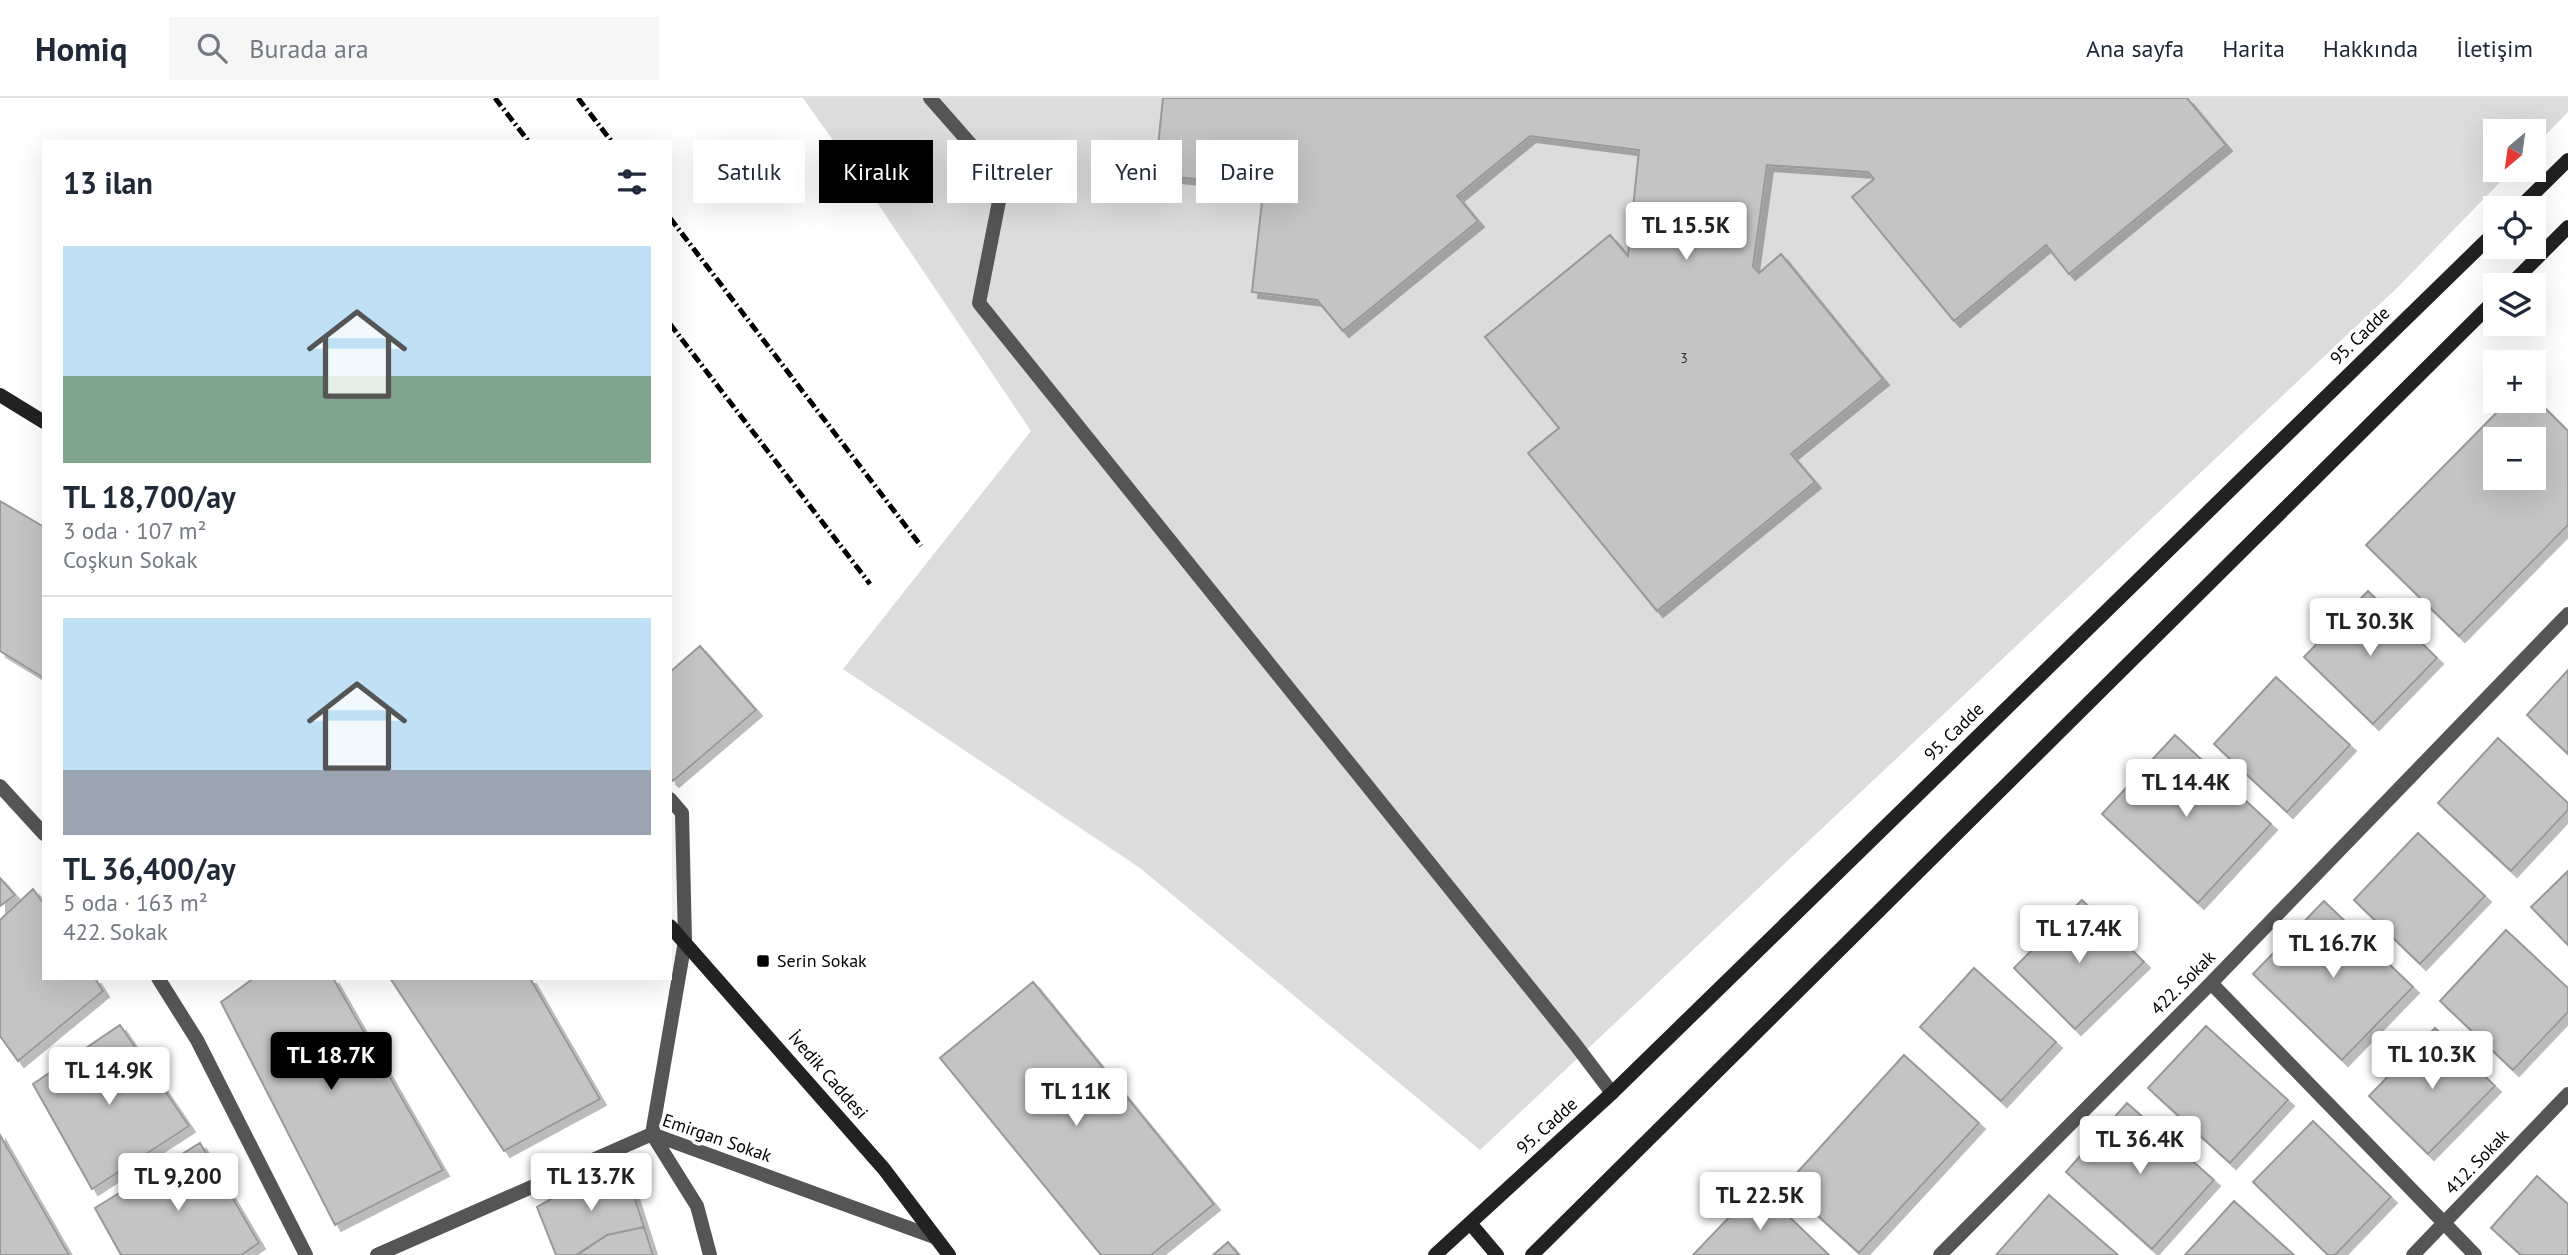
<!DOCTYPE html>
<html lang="tr">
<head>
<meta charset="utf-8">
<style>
	:root { --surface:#fff; --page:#f6f6f7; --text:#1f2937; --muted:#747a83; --line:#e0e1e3; --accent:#000 }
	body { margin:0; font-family:"PT Sans",sans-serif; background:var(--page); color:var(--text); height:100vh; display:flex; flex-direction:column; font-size:26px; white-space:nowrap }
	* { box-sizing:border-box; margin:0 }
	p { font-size:23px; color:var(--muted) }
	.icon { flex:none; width:38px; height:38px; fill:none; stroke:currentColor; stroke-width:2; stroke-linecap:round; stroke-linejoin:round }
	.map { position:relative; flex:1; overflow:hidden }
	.sheet { position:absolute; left:42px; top:42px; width:630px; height:840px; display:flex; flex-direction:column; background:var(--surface); border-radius:0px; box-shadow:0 7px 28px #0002 }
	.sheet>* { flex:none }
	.hud { position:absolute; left:693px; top:42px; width:665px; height:63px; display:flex; gap:14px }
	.needle { width:46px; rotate:209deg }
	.controls { position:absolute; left:2483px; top:21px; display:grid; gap:14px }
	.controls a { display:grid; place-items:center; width:63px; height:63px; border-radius:0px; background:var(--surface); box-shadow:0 7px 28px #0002; font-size:35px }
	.price { position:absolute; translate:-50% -60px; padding:0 16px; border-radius:7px; background:#fff; color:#222; font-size:23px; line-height:46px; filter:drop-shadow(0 2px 4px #0008) }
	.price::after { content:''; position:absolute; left:50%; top:42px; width:21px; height:16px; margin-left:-10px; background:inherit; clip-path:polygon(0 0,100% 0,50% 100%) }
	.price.active { background:var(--accent); color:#fff }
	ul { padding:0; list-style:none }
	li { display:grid; align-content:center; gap:14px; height:371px; padding:0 21px }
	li+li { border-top:2px solid var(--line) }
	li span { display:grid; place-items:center; height:217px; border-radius:0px; color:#555 }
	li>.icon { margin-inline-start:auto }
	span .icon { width:126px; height:126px; fill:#fffc; stroke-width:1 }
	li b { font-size:30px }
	h2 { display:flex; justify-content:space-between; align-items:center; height:84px; padding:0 21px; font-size:30px }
	.tag { padding:0 24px; border-radius:0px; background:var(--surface); box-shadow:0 7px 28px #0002; font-size:24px; line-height:63px }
	.tag.active { background:var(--accent); color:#fff }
	header { display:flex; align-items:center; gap:42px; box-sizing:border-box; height:98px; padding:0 35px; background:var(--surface); border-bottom:2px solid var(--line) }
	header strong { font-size:33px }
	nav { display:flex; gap:38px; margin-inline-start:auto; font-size:24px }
	.search { width:490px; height:63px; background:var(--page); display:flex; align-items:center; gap:18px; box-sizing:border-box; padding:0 24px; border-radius:0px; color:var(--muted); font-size:26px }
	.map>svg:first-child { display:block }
</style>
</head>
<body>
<header>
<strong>Homiq</strong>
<div class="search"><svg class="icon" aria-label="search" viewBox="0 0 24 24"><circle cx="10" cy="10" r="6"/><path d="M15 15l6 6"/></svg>Burada ara</div>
<nav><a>Ana sayfa</a><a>Harita</a><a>Hakkında</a><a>İletişim</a></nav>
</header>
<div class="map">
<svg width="2568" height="1157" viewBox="0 0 2568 1157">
	<defs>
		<filter id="shadow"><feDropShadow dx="6" dy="6" stdDeviation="0" flood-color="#0004"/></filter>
	</defs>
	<rect width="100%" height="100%" fill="#fff"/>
	<path fill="#dcdcdc" d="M 803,0 L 2568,0 L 2568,14 L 2534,49 L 2534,33 L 2496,33 L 2496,72 L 2512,72 L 2397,190 L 1480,1052 L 1140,770 L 843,571 L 1031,333 L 876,103 Z"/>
	<path fill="#c4c4c4" stroke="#999" stroke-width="2" fill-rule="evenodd" filter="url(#shadow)" d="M 1163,0 L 2187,0 L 2226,47 L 2069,176 L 2046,147 L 1954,223 L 1852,99 L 1874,81 L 1868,74 L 1767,67 L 1753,168 L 1759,175 L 1781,156 L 1883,281 L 1791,356 L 1815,384 L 1657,513 L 1528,355 L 1559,330 L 1485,239 L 1610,137 L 1628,158 L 1639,52 L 1530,38 L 1457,98 L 1478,123 L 1343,233 L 1317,202 L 1252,194 L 1265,76 L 1207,70 L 1205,82 L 1155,77 Z
		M 2534,299 L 2568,333 L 2568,427 L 2459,538 L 2366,447 L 2508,303 L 2534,303 ZM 2496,341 L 2534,341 L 2534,380 L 2496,380 Z
		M 0,403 L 44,429 L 44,580 L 0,553 Z
		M 2368,493 L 2437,560 L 2373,626 L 2304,559 Z
		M 700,548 L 756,612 L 673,683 L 670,680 L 670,574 Z
		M 2568,572 L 2568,656 L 2527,617 Z
		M 2276,579 L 2350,647 L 2287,714 L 2214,646 Z
		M 2175,637 L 2271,726 L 2198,805 L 2102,716 Z
		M 2498,640 L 2568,705 L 2568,712 L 2511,773 L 2438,705 Z
		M 2418,735 L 2485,798 L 2420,866 L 2354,802 Z
		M 2568,773 L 2568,847 L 2531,809 Z
		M 0,780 L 15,797 L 0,808 Z
		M 33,791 L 44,806 L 44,880 L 95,880 L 103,893 L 18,963 L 0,938 L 0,822 Z
		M 2082,802 L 2144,864 L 2075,931 L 2014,870 Z
		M 2324,803 L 2413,889 L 2342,962 L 2253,876 Z
		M 2506,832 L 2568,890 L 2568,914 L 2513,972 L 2440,903 Z
		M 1974,870 L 2056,944 L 2001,1003 L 1920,929 Z
		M 254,880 L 333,880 L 443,1072 L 335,1127 L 221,904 Z
		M 390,880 L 530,880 L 600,1001 L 504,1053 Z
		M 1033,884 L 1214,1106 L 1151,1157 L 1101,1157 L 940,960 Z
		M 120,927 L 189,1028 L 92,1091 L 33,986 Z
		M 2206,928 L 2288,1002 L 2230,1065 L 2148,990 Z
		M 2435,930 L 2495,988 L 2428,1056 L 2369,998 Z
		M 1904,957 L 1979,1025 L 1859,1155 L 1785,1088 Z
		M 2127,1005 L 2214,1082 L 2152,1151 L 2066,1074 Z
		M 2313,1023 L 2391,1099 L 2335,1157 L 2328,1157 L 2253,1084 Z
		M 0,1037 L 69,1157 L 0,1157 Z
		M 200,1045 L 259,1145 L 241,1157 L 121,1157 L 95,1110 Z
		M 625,1070 L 644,1129 L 607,1137 L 576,1157 L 556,1157 L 537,1109 L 582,1084 Z
		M 2537,1078 L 2568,1106 L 2568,1157 L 2521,1157 L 2491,1130 Z
		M 1758,1089 L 1829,1157 L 1693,1157 Z
		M 2049,1097 L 2118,1157 L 1996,1157 Z
		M 2234,1103 L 2294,1157 L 2185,1157 Z
		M 644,1129 L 653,1157 L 577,1157 L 607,1137 Z
		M 1228,1144 L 1239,1157 L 1213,1157 Z"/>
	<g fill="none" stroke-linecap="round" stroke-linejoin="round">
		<path stroke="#555" stroke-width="14" d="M 670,701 L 682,715 L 685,843"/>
		<path stroke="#555" stroke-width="14" d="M 930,0 L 1003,83 L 979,205 L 1575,946 L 1612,995
			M 0,688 L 44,736
			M 685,843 L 652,1036 L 697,1108 L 710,1157
			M 158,880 L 197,942 L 306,1157
			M 2211,885 L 2475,1157
			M 377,1157 L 652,1036 L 934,1139
			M 1940,1157 L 2211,885 L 2568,516
			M 2413,1157 L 2568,996"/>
		<path stroke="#222" stroke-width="14" d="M 2519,110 L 2568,62
			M 2510,187 L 2568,129
			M 0,297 L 44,324
			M 670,828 L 884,1071 L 949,1157
			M 1470,1125 L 1497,1157
			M 1435,1157 L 1612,995 L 2496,133
			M 1532,1157 L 2496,201"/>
		<path stroke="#000" stroke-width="5" stroke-dasharray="10 3.5 2 3.5" stroke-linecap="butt" d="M 495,0 L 529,44
			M 578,0 L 612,44
			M 670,120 L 921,448
			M 670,226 L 870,486"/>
	</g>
	<rect fill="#000" stroke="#fff" stroke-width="2.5" x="756" y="856" width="14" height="14" rx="3.5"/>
	<g text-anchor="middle" stroke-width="7" stroke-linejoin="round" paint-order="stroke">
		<g font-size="14" fill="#313131">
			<text x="1684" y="265">3</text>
		</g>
		<g font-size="18" fill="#000" stroke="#fff">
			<text transform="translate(2360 238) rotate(-44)" y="6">95. Cadde</text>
			<text transform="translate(1954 634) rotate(-44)" y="6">95. Cadde</text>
			<text transform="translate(2183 885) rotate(-45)" y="6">422. Sokak</text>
			<text transform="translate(828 977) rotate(49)" y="6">İvedik Caddesi</text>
			<text transform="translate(1547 1028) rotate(-42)" y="6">95. Cadde</text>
			<text transform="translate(717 1040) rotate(19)" y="6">Emirgan Sokak</text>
			<text transform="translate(2477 1064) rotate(-46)" y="6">412. Sokak</text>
		</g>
		<g font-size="18" fill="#000" stroke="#fff" text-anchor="start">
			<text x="777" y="869">Serin Sokak</text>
		</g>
	</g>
</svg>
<div class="controls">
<a><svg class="needle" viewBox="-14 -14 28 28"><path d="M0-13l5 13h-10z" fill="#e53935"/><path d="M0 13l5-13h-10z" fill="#747a83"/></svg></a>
<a><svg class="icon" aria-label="locate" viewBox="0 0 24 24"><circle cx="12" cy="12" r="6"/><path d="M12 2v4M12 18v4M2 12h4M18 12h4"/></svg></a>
<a><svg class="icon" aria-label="layers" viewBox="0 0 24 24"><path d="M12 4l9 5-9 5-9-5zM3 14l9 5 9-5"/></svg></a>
<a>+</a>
<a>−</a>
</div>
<b class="price" style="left:1686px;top:164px">TL 15.5K</b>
<b class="price" style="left:2370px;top:560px">TL 30.3K</b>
<b class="price" style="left:2186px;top:721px">TL 14.4K</b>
<b class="price" style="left:2079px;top:867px">TL 17.4K</b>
<b class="price" style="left:2333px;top:882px">TL 16.7K</b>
<b class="price" style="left:2432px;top:993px">TL 10.3K</b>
<b class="price active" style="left:331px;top:994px">TL 18.7K</b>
<b class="price" style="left:109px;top:1009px">TL 14.9K</b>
<b class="price" style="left:1076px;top:1030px">TL 11K</b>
<b class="price" style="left:2140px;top:1078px">TL 36.4K</b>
<b class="price" style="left:178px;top:1115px">TL 9,200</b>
<b class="price" style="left:591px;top:1115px">TL 13.7K</b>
<b class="price" style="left:1760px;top:1134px">TL 22.5K</b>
<div class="hud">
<a class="tag">Satılık</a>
<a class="tag active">Kiralık</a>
<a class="tag">Filtreler</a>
<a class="tag">Yeni</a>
<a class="tag">Daire</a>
</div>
<section class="sheet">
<h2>13 ilan<svg class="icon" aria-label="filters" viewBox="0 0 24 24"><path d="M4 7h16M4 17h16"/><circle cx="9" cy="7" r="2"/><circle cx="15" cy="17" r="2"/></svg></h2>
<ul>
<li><span style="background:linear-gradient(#bfe0f5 60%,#7fa58c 0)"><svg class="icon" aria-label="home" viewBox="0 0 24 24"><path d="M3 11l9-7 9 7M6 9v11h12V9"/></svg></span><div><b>TL 18,700/ay</b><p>3 oda · 107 m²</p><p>Coşkun Sokak</p></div></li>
<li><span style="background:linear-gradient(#bfe0f5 70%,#9aa5b1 0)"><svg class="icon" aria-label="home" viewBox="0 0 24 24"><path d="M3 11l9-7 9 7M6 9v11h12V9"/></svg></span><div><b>TL 36,400/ay</b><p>5 oda · 163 m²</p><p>422. Sokak</p></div></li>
</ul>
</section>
</div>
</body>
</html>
